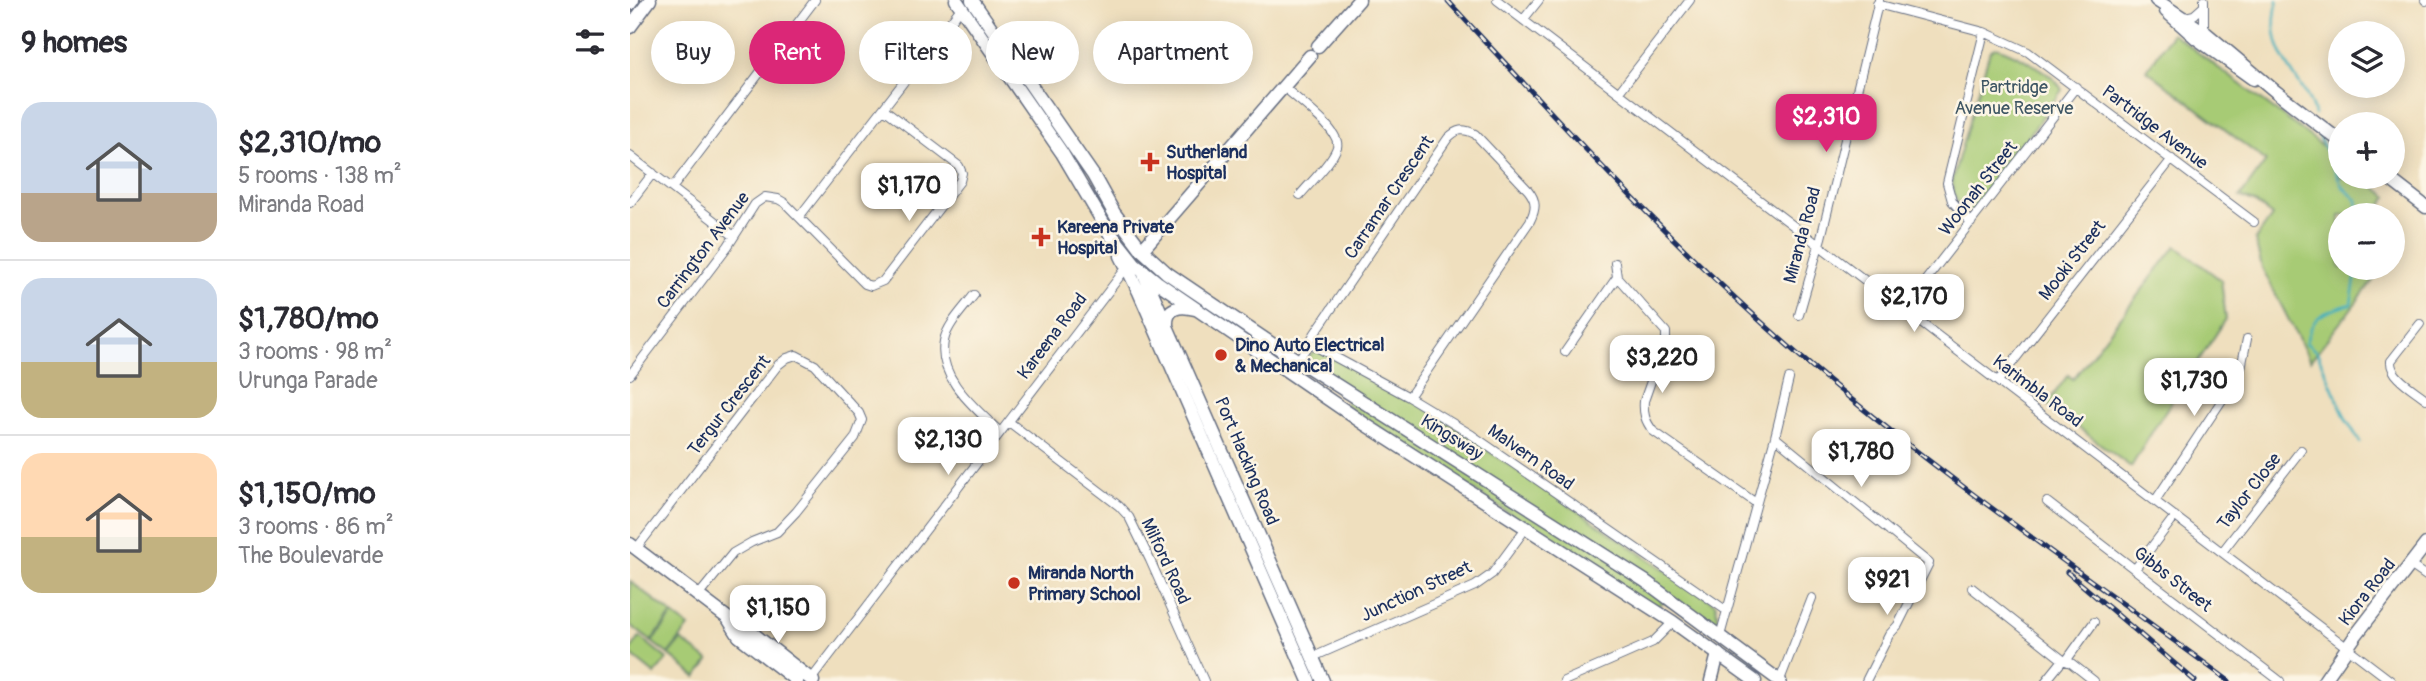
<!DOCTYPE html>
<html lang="en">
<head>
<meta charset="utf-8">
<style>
	:root { --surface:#fff; --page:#f7f7f7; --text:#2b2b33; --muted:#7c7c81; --line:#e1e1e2; --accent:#db2777 }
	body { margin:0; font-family:Pangolin,sans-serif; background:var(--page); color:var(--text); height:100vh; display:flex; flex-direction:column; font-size:26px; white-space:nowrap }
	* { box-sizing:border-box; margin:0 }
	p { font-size:23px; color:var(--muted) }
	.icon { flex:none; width:38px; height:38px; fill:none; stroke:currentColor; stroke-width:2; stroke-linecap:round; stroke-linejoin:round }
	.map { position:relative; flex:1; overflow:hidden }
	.details { display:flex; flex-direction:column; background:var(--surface); width:630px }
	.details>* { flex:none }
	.guide { position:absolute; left:21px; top:21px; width:665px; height:63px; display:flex; gap:14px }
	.fabs { position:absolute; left:1698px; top:21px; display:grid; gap:14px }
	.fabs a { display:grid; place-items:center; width:77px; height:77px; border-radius:50%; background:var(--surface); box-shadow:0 4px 18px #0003; font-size:35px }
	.price { position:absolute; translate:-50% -60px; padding:0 16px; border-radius:14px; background:#fff; color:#222; font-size:23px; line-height:46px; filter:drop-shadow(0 2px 4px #0008) }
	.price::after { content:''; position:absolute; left:50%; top:42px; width:21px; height:16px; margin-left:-10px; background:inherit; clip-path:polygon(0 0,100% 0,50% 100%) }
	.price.current { background:var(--accent); color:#fff }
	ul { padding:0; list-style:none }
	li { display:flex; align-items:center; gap:21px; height:175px; padding:0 21px }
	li+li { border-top:2px solid var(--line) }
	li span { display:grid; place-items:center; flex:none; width:196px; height:140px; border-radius:21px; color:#555 }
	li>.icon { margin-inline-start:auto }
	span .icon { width:84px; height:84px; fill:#fffc; stroke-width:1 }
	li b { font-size:30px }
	h2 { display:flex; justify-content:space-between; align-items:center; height:84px; padding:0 21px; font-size:30px }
	.tag { padding:0 24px; border-radius:32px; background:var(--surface); box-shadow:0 4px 18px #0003; font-size:24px; line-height:63px }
	.tag.current { background:var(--accent); color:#fff }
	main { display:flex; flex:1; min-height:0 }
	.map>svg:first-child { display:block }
</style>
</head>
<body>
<main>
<section class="details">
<h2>9 homes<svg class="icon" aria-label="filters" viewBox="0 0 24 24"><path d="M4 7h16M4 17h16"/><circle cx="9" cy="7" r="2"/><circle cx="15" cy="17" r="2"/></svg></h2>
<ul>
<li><span style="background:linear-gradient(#c9d6e8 65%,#b9a48a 0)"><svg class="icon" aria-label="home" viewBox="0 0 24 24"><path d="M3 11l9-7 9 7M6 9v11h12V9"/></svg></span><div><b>$2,310/mo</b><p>5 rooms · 138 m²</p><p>Miranda Road</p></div></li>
<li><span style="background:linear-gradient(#c9d6e8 60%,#c2b280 0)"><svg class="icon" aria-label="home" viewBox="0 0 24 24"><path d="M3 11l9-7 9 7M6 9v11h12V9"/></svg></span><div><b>$1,780/mo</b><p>3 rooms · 98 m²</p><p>Urunga Parade</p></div></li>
<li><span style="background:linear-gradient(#ffd9b3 60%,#c2b280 0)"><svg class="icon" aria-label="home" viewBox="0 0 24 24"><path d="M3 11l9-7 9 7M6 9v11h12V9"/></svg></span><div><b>$1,150/mo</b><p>3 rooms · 86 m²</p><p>The Boulevarde</p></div></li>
</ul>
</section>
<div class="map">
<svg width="1796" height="681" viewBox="0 0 1796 681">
	<rect width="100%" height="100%" fill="#fcf5e5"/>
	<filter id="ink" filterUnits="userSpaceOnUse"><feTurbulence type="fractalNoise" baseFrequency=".0143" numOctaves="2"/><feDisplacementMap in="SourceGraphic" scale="14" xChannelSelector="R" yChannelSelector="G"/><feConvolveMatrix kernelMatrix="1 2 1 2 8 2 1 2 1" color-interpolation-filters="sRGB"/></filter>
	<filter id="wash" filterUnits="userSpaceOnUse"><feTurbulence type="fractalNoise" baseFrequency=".00686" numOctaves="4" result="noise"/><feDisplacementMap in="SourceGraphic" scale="28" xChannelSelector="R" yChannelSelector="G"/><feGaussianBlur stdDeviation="1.57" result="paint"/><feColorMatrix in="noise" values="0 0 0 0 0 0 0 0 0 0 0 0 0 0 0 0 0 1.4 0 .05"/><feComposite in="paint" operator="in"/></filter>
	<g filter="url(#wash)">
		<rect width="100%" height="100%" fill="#efdfbe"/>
		<path fill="#a7cb74" stroke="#617d69" stroke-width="2" d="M 1542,33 L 1710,159 L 1710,177 L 1732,177 L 1758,197 L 1744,215 L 1710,215 L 1710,268 L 1753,268 L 1680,361 L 1632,268 L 1625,240 L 1642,216 L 1624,202 L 1610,197 L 1636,161 L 1517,70 Z
			M 1366,47 C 1383,52 1425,74 1432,90 L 1348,206 C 1330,219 1322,194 1322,180 L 1360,51 Z
			M 1546,246 L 1591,280 L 1596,319 L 1528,422 L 1501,467 L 1417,404 L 1438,375 L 1443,379 Z
			M 693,350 L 779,397 L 1086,604 L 1088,622 L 1072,623 L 1032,601 L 1026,611 L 715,405 L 721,394 L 679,361 L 680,354 Z
			M 0,581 L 42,614 L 21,641 L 0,625 Z
			M 43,615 L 59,627 L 38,654 L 22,642 Z
			M 10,637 L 37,659 L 25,674 L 0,654 L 0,650 Z
			M 51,640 L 79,661 L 66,677 L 39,655 Z"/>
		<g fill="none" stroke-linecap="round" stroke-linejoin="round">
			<path stroke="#40afbd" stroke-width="2.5" d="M 1648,0 C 1638,37 1651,56 1671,86 C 1677,96 1682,103 1684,115
				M 1686,129 L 1712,186 L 1727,200 L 1729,215
				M 1727,268 L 1721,304 C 1693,313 1683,313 1676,343 L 1687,352 L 1716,419 L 1730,442"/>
		</g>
	</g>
	<g filter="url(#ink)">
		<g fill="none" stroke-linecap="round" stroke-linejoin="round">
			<g stroke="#656d80" stroke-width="10">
				<path id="street" d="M 867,0 L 1761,681
					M 1574,0 L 1574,25 L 1577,34
					M 1795,0 L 1796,1
					M 1247,4 L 1354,32 L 1398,52 L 1624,222
					M 1555,17 L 1564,15 L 1573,7
					M 893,20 L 909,0
					M 654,87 C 665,98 712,131 707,147 C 703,161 680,183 670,195
					M 989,92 L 1060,0
					M 0,156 L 104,236
					M 43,187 L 185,0
					M 0,203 L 23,173
					M 169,217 L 331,8
					M 1341,223 L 1322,201 L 1317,183 L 1354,32
					M 987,277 L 1036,332 L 1036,339 L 1014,401 C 1013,413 1015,421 1023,431 L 1126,503
					M 344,295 C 334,308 317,325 314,341 C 307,379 347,409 370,432
					M 1274,308 L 1446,87
					M 1169,315 L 1191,238 L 1249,0
					M 1790,324 L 1761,361 C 1760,377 1784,389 1796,399
					M 679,343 L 779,397 L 842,435 L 1097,611
					M 935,352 L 987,277 L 985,263
					M 668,361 L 685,333 L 818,138 C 827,129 833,128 845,134 L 898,190 C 907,201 906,209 900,221 L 779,397
					M 0,375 L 98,246 L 125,204 L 135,197 L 148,199 L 155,203 L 235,284 L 241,286 L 253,281 L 330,181 L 332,173 L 329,166 L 254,109
					M 1368,381 L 1542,159
					M 379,422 L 489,506 L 499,517 L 520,560 L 574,681
					M 1145,437 L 1299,563 L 1268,625 L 1259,635 L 1236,681
					M 1525,501 L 1610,373 L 1617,339
					M 1417,502 L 1650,681
					M 6,549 L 148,365 L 157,358 L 166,355 L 185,365 L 229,413 L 232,420 L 225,438 L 166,512 L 147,532 L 122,542 L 103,553 L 68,596
					M 1592,552 L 1671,450
					M 1780,565 L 1796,576
					M 1505,569 L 1545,516
					M 1342,588 L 1433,660 L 1441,663 L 1464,681
					M 1090,636 L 1145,437 L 1159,379
					M 683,657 L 845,586 L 862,574 L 896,528
					M 1436,661 L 1464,622
					M 1150,680 L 1182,598
					M 180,681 L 497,267
					M 934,681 L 1023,642 L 1043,622
					M 1416,681 L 1433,660"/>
			</g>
			<g stroke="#656d80" stroke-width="15">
				<path id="secondary" d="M 1526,0 L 1577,34 L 1645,91 L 1710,141
					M 1536,11 L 1566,38 L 1623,79
					M 688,46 L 729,0
					M 1757,177 L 1796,207
					M 512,250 L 680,56
					M 0,544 L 99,619 L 116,628 L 183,681
					M 99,620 L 109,636 L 167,681
					M 1081,681 L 1088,654
					M 1694,681 L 1726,635 L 1796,544"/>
			</g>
			<g stroke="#656d80" stroke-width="15">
				<path id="primary" d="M 326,0 L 432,153 L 481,236
					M 342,0 L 463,175 L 488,220
					M 0,4 L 3,0
					M 0,27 L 20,0
					M 485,214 L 512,250 L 537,273 L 642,344 L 1015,581 L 1150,681
					M 478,230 L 505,264 L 527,282 L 736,425 L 1043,622 L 1125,681
					M 491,256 L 509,292 L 679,681
					M 514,274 L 693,681
					M 537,325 C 536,307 550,305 565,309"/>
			</g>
			<use href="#street" stroke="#fff" stroke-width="8"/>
			<use href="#secondary" stroke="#fff" stroke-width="12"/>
			<use href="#primary" stroke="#fff" stroke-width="12"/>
			<g stroke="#1b2f5e" stroke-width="5">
				<path id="rail" d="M 817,0 C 938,132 1060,265 1198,380 C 1326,487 1465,582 1599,681
					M 1437,572 L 1565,681"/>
			</g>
			<use href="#rail" stroke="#fcf5e5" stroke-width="2.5" stroke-dasharray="8" stroke-linecap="butt"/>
		</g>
	</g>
	<g fill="#c8321e" stroke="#fcf5e5" stroke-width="2.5">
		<path d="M516.5 151.5h7v7h7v7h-7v7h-7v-7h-7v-7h7z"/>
		<path d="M407.5 226.5h7v7h7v7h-7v7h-7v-7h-7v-7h7z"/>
		<circle cx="591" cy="355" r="7"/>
		<circle cx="384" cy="583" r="7"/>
	</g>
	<g text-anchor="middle" stroke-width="5" stroke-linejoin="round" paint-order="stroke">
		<g font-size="18" fill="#3e5664" stroke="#fcf5e5">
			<text x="1384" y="93">Partridge<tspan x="1384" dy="21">Avenue Reserve</tspan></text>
		</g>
		<g font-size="18" fill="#1b2f5e" stroke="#fcf5e5">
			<text transform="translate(1525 127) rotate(37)" y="6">Partridge Avenue</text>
			<text transform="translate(1348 188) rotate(-52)" y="6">Woonah Street</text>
			<text transform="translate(759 197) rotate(-56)" y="6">Carramar Crescent</text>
			<text transform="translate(1172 235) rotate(-75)" y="6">Miranda Road</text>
			<text transform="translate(73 250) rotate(-53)" y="6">Carrington Avenue</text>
			<text transform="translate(1442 260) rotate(-52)" y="6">Mooki Street</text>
			<text transform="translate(422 336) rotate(-53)" y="6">Kareena Road</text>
			<text transform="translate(1408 391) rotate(37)" y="6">Karimbla Road</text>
			<text transform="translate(99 405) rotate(-52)" y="6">Tergur Crescent</text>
			<text transform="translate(822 437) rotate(32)" y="6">Kingsway</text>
			<text transform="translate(901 457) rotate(35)" y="6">Malvern Road</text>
			<text transform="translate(617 461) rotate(67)" y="6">Port Hacking Road</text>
			<text transform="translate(1619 491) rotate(-52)" y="6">Taylor Close</text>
			<text transform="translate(536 561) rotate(65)" y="6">Milford Road</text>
			<text transform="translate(1543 579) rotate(38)" y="6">Gibbs Street</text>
			<text transform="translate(786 591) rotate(-25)" y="6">Junction Street</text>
			<text transform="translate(1737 592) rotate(-52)" y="6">Kiora Road</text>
		</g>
		<g font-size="18" font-weight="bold" fill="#1b2f5e" stroke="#fcf5e5" text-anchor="start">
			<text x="536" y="158">Sutherland<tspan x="536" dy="21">Hospital</tspan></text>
			<text x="427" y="233">Kareena Private<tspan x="427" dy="21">Hospital</tspan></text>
			<text x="605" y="351">Dino Auto Electrical<tspan x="605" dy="21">&amp; Mechanical</tspan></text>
			<text x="398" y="579">Miranda North<tspan x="398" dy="21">Primary School</tspan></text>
		</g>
	</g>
</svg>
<div class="fabs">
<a><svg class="icon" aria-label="layers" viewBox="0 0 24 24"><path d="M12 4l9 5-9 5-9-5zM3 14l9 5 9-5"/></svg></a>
<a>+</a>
<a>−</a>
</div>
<b class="price current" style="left:1196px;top:154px">$2,310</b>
<b class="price" style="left:279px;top:223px">$1,170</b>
<b class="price" style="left:1284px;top:334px">$2,170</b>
<b class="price" style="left:1032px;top:395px">$3,220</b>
<b class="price" style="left:1564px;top:418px">$1,730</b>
<b class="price" style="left:318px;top:477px">$2,130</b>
<b class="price" style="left:1231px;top:489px">$1,780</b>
<b class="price" style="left:1257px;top:617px">$921</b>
<b class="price" style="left:148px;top:645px">$1,150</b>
<div class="guide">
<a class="tag">Buy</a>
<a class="tag current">Rent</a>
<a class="tag">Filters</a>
<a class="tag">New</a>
<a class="tag">Apartment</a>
</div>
</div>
</main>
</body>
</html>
